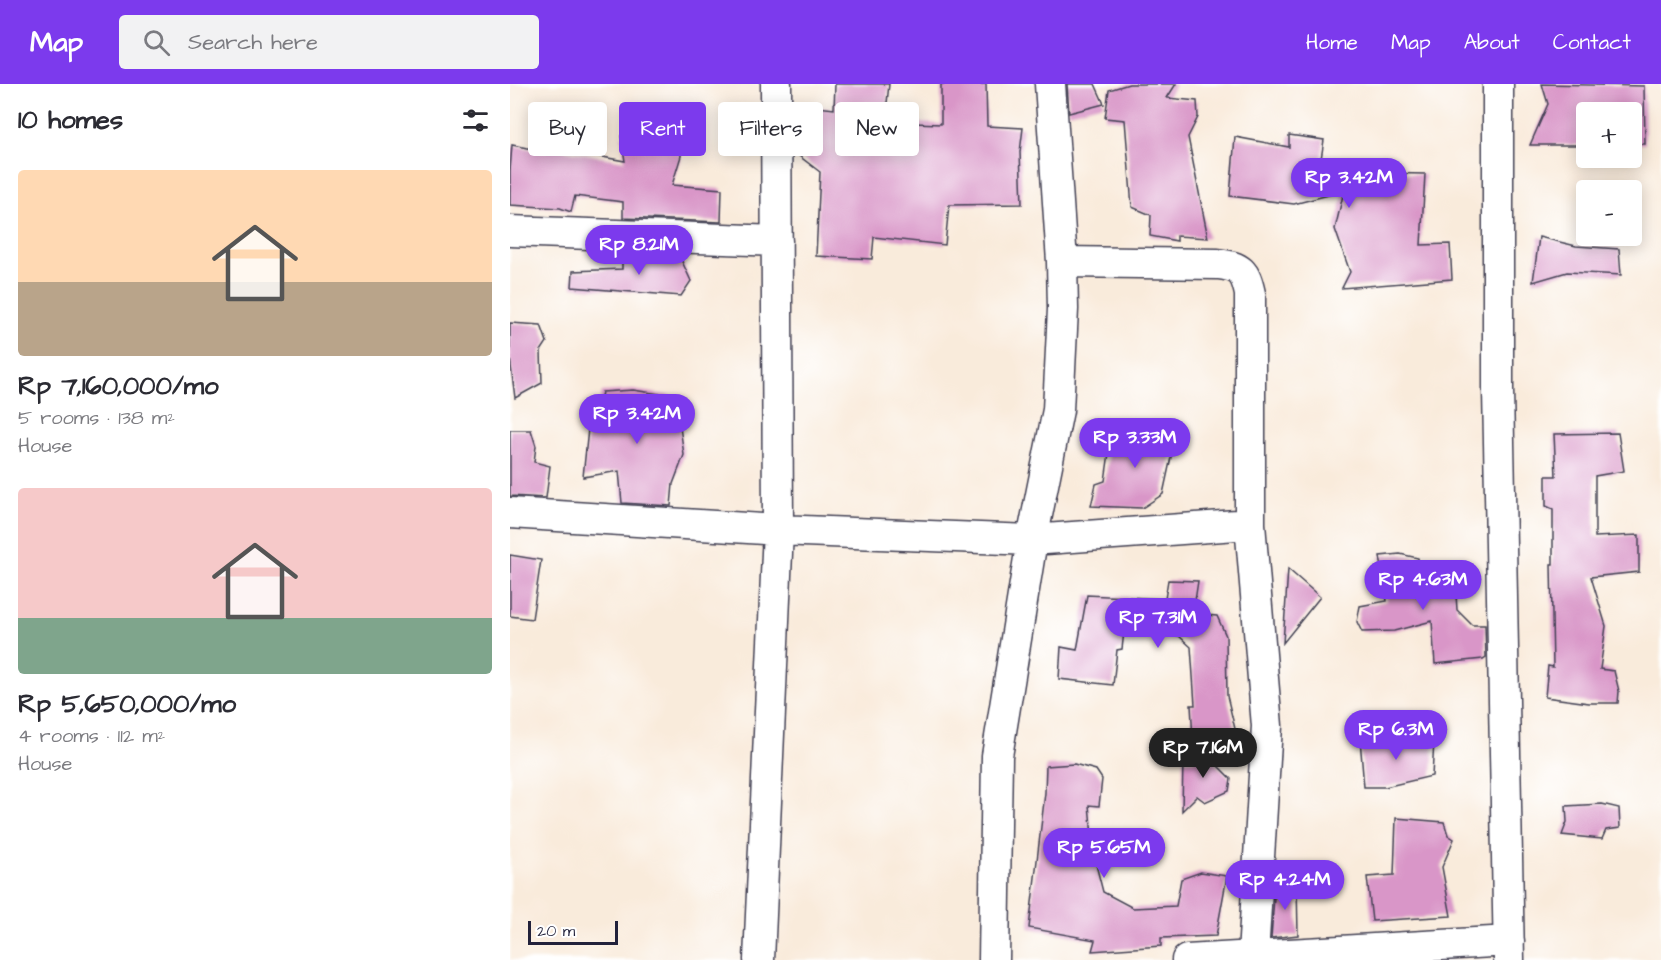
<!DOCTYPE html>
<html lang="en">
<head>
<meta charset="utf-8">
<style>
	:root { --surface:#fff; --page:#f2f2f3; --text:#2b2b33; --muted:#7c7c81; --accent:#7c3aed }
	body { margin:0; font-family:"Architects Daughter",sans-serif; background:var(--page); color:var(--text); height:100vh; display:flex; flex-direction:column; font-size:22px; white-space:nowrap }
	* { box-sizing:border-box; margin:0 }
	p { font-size:20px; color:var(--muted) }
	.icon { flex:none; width:33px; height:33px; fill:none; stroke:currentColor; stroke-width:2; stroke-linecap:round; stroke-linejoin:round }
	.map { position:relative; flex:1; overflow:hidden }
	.panel { display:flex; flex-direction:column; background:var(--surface); width:510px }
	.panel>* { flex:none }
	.hud { position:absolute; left:18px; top:18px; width:570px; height:54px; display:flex; gap:12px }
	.buttons { position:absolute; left:1066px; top:18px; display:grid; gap:12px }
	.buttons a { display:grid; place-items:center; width:66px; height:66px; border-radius:6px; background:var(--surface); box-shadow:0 3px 15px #0003; font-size:30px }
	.scale { position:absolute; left:18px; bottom:15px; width:90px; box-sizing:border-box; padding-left:6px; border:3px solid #22223b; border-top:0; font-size:16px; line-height:21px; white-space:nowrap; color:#22223b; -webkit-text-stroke:4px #fff; paint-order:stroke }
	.price { position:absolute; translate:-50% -51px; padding:0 14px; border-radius:21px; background:var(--accent); color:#fff; font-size:20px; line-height:39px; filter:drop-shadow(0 2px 3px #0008) }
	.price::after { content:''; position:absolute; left:50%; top:36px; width:18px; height:14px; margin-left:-9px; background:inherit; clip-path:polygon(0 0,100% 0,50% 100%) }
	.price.active { background:#222; color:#fff }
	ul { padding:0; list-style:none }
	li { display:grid; align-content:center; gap:12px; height:318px; padding:0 18px }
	li span { display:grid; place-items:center; height:186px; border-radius:6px; color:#555 }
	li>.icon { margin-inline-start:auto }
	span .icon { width:108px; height:108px; fill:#fffc; stroke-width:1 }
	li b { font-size:26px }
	h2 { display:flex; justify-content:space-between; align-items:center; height:72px; padding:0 18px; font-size:26px }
	.pill { padding:0 21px; border-radius:6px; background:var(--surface); box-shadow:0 3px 15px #0003; font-size:21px; line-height:54px }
	.pill.active { background:var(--accent); color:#fff }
	header { display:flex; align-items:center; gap:36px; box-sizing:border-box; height:84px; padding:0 30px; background:var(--accent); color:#fff }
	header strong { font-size:28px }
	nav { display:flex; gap:33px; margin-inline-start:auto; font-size:21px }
	.search { width:420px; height:54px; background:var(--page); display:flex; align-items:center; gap:15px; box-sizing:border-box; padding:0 21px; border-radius:6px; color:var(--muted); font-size:22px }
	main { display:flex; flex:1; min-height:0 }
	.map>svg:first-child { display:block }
</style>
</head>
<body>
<header>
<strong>Map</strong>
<div class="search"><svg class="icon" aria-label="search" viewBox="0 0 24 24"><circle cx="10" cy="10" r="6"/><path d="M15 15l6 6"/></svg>Search here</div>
<nav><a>Home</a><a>Map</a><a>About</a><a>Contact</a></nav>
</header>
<main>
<section class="panel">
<h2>10 homes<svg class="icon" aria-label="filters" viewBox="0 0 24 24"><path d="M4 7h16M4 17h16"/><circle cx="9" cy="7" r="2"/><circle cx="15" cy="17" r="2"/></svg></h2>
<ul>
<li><span style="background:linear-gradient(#ffd9b3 60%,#b9a48a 0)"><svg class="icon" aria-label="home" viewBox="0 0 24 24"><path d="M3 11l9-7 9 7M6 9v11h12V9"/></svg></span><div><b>Rp 7,160,000/mo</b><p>5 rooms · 138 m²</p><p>House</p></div></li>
<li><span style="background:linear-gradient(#f6c9c9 70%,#7fa58c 0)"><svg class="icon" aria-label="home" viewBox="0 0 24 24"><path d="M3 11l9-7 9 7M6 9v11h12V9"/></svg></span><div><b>Rp 5,650,000/mo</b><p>4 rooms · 112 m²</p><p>House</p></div></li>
</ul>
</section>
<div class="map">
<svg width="1151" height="876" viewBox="0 0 1151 876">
	<rect width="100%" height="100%" fill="#fff"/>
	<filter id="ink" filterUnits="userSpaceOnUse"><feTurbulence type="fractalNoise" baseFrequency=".0167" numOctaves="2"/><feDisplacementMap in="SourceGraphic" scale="12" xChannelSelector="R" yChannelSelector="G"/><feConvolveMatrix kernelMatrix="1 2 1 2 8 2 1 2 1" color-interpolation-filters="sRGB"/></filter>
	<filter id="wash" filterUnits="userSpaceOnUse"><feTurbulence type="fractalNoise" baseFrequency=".008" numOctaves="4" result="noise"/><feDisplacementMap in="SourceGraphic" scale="24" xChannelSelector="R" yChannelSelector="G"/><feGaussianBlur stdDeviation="1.35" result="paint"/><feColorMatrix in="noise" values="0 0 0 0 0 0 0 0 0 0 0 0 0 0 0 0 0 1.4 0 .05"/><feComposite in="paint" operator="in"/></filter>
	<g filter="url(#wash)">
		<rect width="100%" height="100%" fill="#f9ebdb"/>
		<g id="blocks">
			<path fill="#d996c8" d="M 325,0 L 379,0 L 375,38 L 431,40 L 431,0 L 476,0 L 477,42 L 513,44 L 510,68 L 512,120 L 439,121 L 435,161 L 364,153 L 362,175 L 306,172 L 310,88 L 284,68 L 283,20 L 324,25 Z
				M 557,0 L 585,0 L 594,20 L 559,29 Z
				M 619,0 L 666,0 L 657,14 L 687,17 L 688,33 L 678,53 L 698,154 L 667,152 L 667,157 L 640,152 L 641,131 L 622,123 L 615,36 L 595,34 L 599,6 Z
				M 1032,0 L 1134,2 L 1135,60 L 1122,60 L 1122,28 L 1077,28 L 1077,61 L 1020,61 L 1038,20 Z
				M 779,51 L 814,56 L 809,88 L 915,90 L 911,161 L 940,160 L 942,195 L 832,204 L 840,188 L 825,145 L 834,107 L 784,120 L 720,112 L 725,53 L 779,63 Z
				M 111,52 L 169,55 L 171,72 L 162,101 L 212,105 L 211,138 L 113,134 L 113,118 L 65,112 L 61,128 L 50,124 L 0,121 L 0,87 L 2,61 L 37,68 L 36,63 L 115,77 Z
				M 1029,153 L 1066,162 L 1109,165 L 1111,191 L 1057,188 L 1023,198 Z
				M 112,168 L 169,171 L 181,197 L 171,212 L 62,203 L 63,187 L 112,185 Z
				M 0,239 L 31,241 L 37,258 L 31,267 L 32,299 L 5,314 L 0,274 Z
				M 123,306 L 162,312 L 171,330 L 169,336 L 174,371 L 163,400 L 161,422 L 112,419 L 109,387 L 73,393 L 78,345 L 83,345 L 92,308 Z
				M 626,345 L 660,346 L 663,364 L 653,410 L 632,424 L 581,422 L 586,400 L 595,397 L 601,355 Z
				M 0,346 L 21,346 L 26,362 L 24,378 L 40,382 L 36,414 L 0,412 Z
				M 1108,349 L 1114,387 L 1085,392 L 1085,453 L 1129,451 L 1129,488 L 1081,493 L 1096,542 L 1090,585 L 1104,587 L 1109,607 L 1108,619 L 1079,619 L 1035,613 L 1038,582 L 1043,583 L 1041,480 L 1043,480 L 1043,425 L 1036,422 L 1036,392 L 1046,392 L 1044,350 Z
				M 890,470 L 908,474 L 911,499 L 945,496 L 947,526 L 962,541 L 975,541 L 976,573 L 973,575 L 925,580 L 922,537 L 884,547 L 852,548 L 847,538 L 850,522 L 877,517 L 870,472 Z
				M 0,471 L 31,476 L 22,535 L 0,532 Z
				M 778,485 L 810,513 L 773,559 Z
				M 658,496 L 688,497 L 683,530 L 707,532 L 716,552 L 717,612 L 727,653 L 683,655 L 681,621 L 685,621 L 681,563 L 669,552 L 615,539 L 612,565 L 607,566 L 603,601 L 549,595 L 551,563 L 567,566 L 577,511 L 655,515 Z
				M 850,655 L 924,657 L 922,692 L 875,703 L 854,703 Z
				M 683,657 L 721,695 L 719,707 L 695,718 L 687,712 L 672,727 L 673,676 L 685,677 Z
				M 564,680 L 586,686 L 592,695 L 589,722 L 579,721 L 584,773 L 593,808 L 623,824 L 666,822 L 671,795 L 691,788 L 717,792 L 706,852 L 651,854 L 651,862 L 582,867 L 585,856 L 519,844 L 535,709 L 536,682 Z
				M 1092,720 L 1109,724 L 1110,744 L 1096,746 L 1092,755 L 1052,751 L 1057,738 L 1056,722 Z
				M 886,734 L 934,738 L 938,751 L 944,755 L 932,783 L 941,832 L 862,837 L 857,793 L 884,791 Z
				M 787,800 L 788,851 L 761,854 L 765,801 Z"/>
		</g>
	</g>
	<g filter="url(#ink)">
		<use href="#blocks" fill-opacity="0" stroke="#424053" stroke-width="1.5"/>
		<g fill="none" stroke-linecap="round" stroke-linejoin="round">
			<g stroke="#424053" stroke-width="33">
				<path id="minor" d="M 988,0 L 988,306 L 999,876
					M 0,147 L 267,157
					M 552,178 L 708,180 C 731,183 735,187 740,210 L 740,440 L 757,642 L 743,871
					M 0,429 L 268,446 L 522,456 L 740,440
					M 249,876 L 268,446 L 266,0
					M 484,876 L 487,672 L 522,456 L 548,326 L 553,225 L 552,178 L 540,0
					M 677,876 L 999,857"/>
			</g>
			<use href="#minor" stroke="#fff" stroke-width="30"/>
		</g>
	</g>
</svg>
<div class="buttons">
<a>+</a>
<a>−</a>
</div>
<div class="scale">20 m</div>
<b class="price" style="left:839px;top:125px">Rp 3.42M</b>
<b class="price" style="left:129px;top:192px">Rp 8.21M</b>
<b class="price" style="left:127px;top:361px">Rp 3.42M</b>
<b class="price" style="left:625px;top:385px">Rp 3.33M</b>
<b class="price" style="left:913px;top:527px">Rp 4.63M</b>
<b class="price" style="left:648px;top:565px">Rp 7.31M</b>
<b class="price" style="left:886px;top:677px">Rp 6.3M</b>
<b class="price active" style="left:693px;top:695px">Rp 7.16M</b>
<b class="price" style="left:594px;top:795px">Rp 5.65M</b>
<b class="price" style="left:775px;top:827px">Rp 4.24M</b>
<div class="hud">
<a class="pill">Buy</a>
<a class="pill active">Rent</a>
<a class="pill">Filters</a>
<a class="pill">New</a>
</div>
</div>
</main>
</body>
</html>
